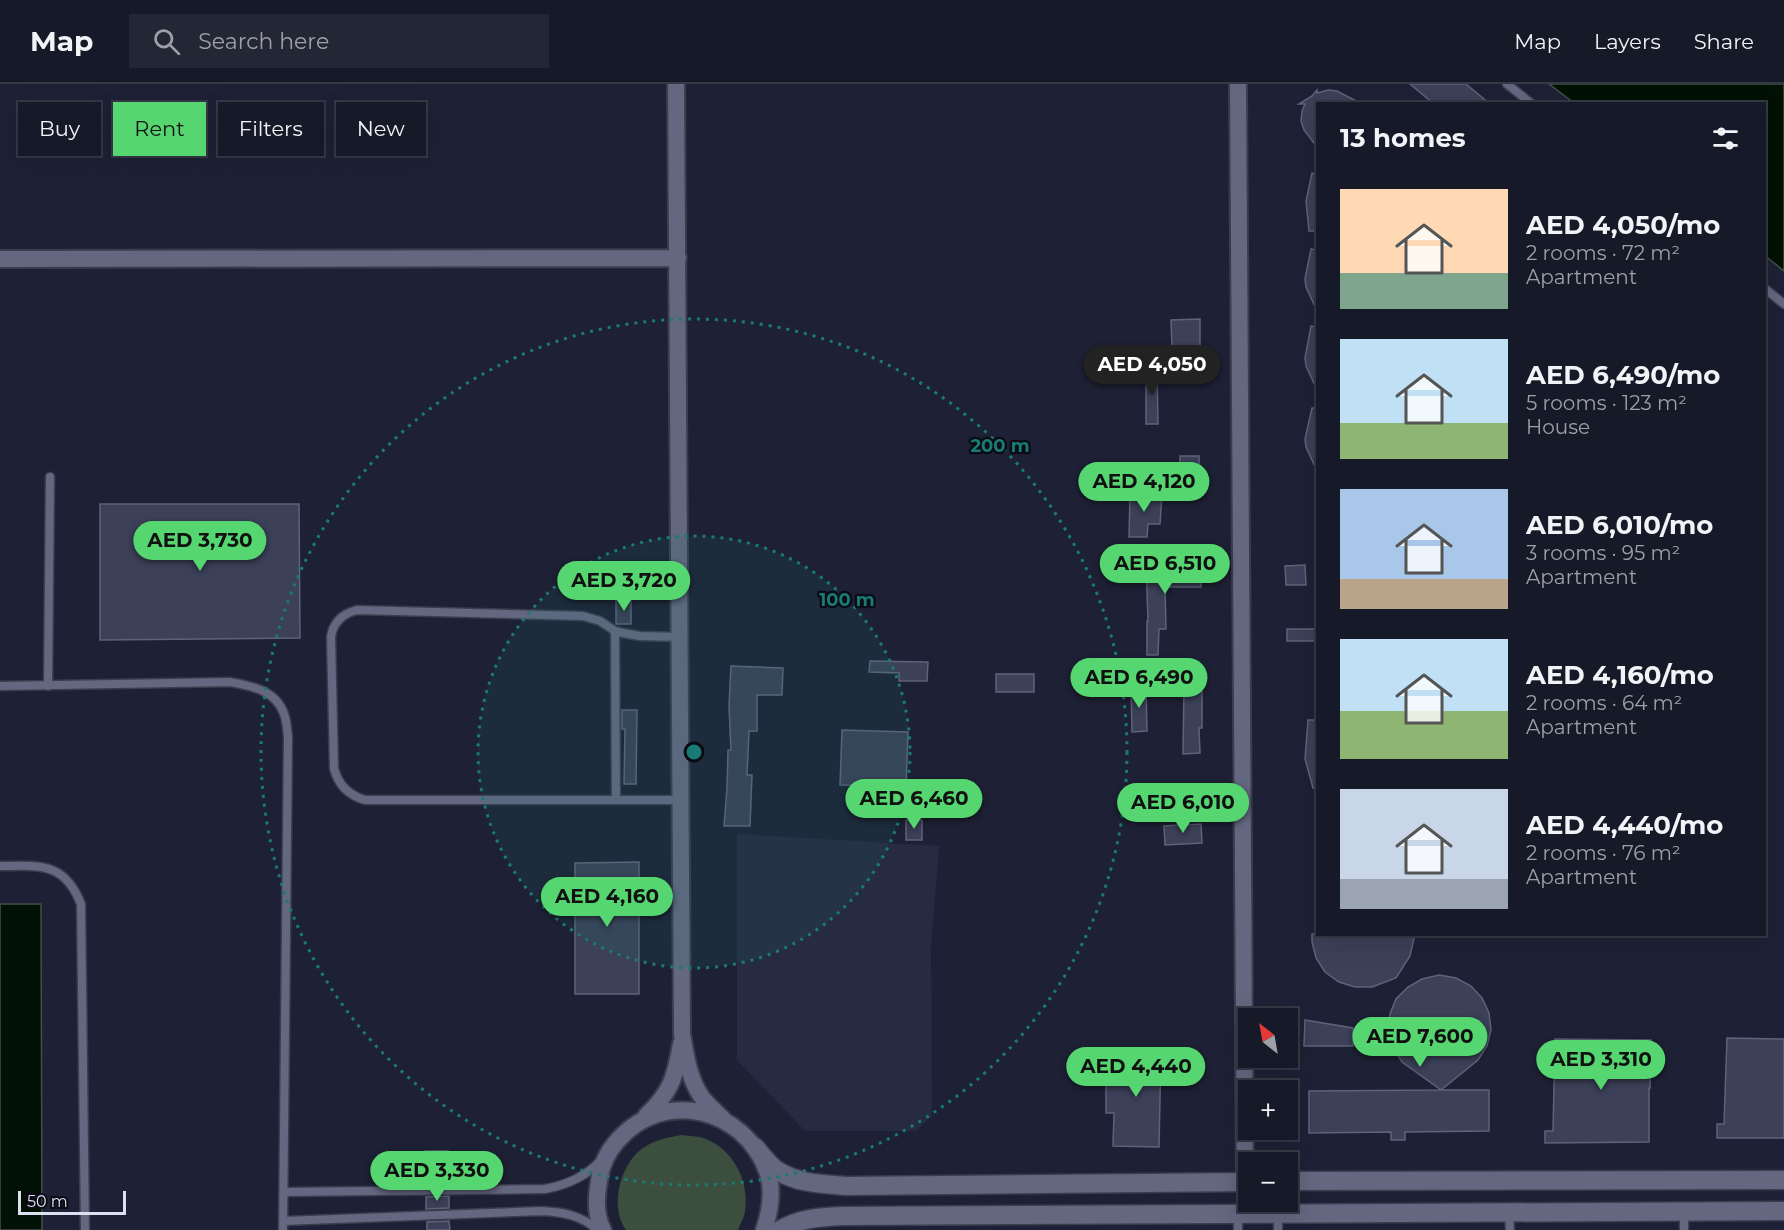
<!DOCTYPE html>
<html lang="en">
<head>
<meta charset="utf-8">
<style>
	:root { --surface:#161928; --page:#232634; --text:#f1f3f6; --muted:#9ea0a8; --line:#353845; --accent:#56d671 }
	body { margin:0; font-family:Montserrat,sans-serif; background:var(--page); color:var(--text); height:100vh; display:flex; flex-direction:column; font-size:22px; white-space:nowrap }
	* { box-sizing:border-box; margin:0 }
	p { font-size:20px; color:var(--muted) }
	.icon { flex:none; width:33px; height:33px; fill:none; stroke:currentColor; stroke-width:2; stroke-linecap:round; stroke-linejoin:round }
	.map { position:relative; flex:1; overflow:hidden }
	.drawer { position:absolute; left:1316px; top:18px; width:450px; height:834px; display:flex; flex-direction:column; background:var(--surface); border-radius:0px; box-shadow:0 6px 24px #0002,0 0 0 2px var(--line) }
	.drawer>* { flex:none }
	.top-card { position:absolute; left:18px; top:18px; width:570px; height:54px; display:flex; gap:12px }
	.needle { width:39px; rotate:329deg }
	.controls { position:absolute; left:1238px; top:924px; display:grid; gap:12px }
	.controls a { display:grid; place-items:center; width:60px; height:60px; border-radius:0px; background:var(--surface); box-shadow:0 6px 24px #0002,0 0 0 2px var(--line); font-size:30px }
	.scale { position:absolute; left:18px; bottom:15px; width:108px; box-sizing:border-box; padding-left:6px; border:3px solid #dde0ee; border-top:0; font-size:16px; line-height:21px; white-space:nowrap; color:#dde0ee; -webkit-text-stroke:4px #0a0b14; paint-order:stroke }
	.price { position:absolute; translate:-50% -51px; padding:0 14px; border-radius:21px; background:var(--accent); color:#111; font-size:20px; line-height:39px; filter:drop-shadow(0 2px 3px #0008) }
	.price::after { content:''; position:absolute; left:50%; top:36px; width:18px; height:14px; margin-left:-9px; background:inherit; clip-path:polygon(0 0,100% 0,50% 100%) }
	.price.active { background:#222; color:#fff }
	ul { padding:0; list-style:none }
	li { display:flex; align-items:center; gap:18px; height:150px; padding:0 24px }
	li span { display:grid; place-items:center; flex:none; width:168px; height:120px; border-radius:0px; color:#555 }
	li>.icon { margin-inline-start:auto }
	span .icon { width:72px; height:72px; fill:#fffc; stroke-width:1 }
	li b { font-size:26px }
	h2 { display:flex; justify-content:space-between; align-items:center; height:72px; padding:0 24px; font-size:26px }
	.chip { padding:0 21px; border-radius:0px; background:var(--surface); box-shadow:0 6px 24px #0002,0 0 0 2px var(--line); font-size:21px; line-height:54px }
	.chip.active { background:var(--accent); color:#111 }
	header { display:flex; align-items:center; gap:36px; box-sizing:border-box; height:84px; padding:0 30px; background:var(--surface); border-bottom:2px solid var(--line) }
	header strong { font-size:28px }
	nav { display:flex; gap:33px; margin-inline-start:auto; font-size:21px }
	.search { width:420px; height:54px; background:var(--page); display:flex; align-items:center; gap:15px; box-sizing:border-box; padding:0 21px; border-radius:0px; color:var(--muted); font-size:22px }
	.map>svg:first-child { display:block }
</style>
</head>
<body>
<header>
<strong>Map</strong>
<div class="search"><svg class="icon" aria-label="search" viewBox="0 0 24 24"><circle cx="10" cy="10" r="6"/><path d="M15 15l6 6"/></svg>Search here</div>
<nav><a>Map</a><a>Layers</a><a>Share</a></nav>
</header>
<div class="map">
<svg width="1784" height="1146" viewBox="0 0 1784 1146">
	<rect width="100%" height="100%" fill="#1e2135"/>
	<path fill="#272a43" d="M 737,750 L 939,762 L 931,865 L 932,1032 L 916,1047 L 805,1047 L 737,976 Z"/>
	<path fill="#3c4f3e" d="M 681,1051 C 687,1052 694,1052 700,1053 C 732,1062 750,1096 745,1128 C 744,1134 740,1140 738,1146 L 626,1146 C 610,1124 619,1086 638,1068 C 650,1057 665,1054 681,1051 Z"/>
	<path fill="#011103" stroke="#434f4a" stroke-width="1.5" d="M 1549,0 L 1784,0 L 1784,187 L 1764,171 L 1764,20 L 1574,19 Z
		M 0,820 L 41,820 L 42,1146 L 0,1146 Z"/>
	<path fill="#3c4058" stroke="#5e637a" stroke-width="1.5" d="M 1410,0 L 1466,0 L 1490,20 L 1434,20 Z
		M 1317,6 L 1317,9 L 1328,6 L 1337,7 L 1362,20 L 1317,20 L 1317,63 L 1304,46 L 1301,37 L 1302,27 L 1305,20 L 1299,20 L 1312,12 Z
		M 1312,89 L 1317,90 L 1317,147 L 1309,147 L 1306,117 Z
		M 1311,165 L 1317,166 L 1317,227 L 1306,203 L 1305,195 Z
		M 1200,235 L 1200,263 L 1172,264 L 1171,236 Z
		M 1311,242 L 1317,243 L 1317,306 L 1306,282 L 1305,274 Z
		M 1146,283 L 1157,283 L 1158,340 L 1146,340 Z
		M 1312,324 L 1317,324 L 1317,387 L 1306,363 L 1305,355 Z
		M 1180,372 L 1199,372 L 1199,385 L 1180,385 Z
		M 1150,410 L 1162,410 L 1160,440 L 1148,440 L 1147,453 L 1129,453 L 1130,411 Z
		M 100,420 L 299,420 L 300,554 L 100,556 Z
		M 1146,478 L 1161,478 L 1161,481 L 1201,480 L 1201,503 L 1165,503 L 1166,545 L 1159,545 L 1158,571 L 1147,571 L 1147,537 L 1148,537 Z
		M 1305,481 L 1306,501 L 1286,501 L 1285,482 Z
		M 616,516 L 631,516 L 631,540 L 616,540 Z
		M 1287,545 L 1317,545 L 1317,557 L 1287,557 Z
		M 870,577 L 928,578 L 927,597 L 899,597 L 899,589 L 869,588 Z
		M 731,582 L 783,584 L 782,611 L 757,611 L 757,647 L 749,647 L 747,691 L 752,691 L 750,742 L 724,742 L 727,704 L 728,666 L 731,666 L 729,622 Z
		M 996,590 L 1034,590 L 1034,608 L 996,608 Z
		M 1131,603 L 1146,603 L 1147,647 L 1132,648 Z
		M 1184,603 L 1202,603 L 1202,644 L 1199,644 L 1200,669 L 1183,670 Z
		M 622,626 L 637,626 L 636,700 L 624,700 L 625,645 L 622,645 Z
		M 1308,636 L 1317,636 L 1317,704 L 1313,704 L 1305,675 Z
		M 842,646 L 908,648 L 906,702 L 840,701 Z
		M 906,736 L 922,736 L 922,756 L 906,756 Z
		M 1201,740 L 1202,759 L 1165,761 L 1164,742 Z
		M 639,778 L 639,910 L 575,910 L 575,779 Z
		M 1312,850 L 1415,850 L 1410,872 L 1396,894 L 1372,903 L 1355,903 L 1339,898 L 1325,888 L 1316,874 L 1312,858 Z
		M 1439,891 L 1456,894 L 1471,902 L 1482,914 L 1489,929 L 1491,946 L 1487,962 L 1478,976 L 1441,1006 L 1489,1006 L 1489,1047 L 1405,1048 L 1405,1056 L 1391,1056 L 1391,1048 L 1309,1049 L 1309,1007 L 1441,1006 L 1402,978 L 1393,964 L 1388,948 L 1390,930 L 1396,915 L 1408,903 L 1422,895 Z
		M 1305,936 L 1353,944 L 1353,962 L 1304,962 Z
		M 1727,954 L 1784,955 L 1784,1054 L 1717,1054 L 1717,1040 L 1724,1040 Z
		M 1555,955 L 1651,956 L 1650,1004 L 1649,1004 L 1649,1058 L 1545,1059 L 1545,1047 L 1553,1047 Z
		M 1115,966 L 1161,966 L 1159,1063 L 1113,1062 L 1114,1029 L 1106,1029 L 1106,1000 L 1115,1000 Z
		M 425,1067 L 448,1067 L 449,1100 L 426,1100 Z
		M 449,1112 L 449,1124 L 426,1125 L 426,1113 Z
		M 449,1137 L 450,1146 L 427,1146 L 427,1138 Z"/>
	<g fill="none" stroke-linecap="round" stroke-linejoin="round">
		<g stroke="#3b3d4e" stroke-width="11">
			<path id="lane" d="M 1507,0 L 1532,20
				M 1764,204 L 1784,220
				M 615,547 L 616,716
				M 681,553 L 640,552 L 623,549 L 615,547 L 600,537 L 583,532 L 357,526 C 342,530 333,538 331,553 L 334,684 C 338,701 348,711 365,716 L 682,716
				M 0,602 L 230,598 C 251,602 276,606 284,630 C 287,637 287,646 288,653 L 283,1146
				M 48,602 L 50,393
				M 0,782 C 39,782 64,777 81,820 L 85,1146
				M 284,1108 L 545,1105 C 566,1101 587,1092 601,1076
				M 1684,1127 L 1684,1146
				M 1509,1128 L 1510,1146
				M 1238,1130 L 1238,1146
				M 283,1137 L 542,1127 C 561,1128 582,1131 597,1146
				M 1278,1146 L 1278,1129"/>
		</g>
		<g stroke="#3b3d4e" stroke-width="20">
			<path id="street" d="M 676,0 L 682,950 C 686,973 689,996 703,1015 C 709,1022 717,1029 724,1036
				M 1238,0 L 1245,1098
				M 0,175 L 678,174
				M 646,1032 C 671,1008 675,994 681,960
				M 603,1146 C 595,1131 596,1113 599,1097 C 601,1082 608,1067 618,1056 C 664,1004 744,1024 767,1087 C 774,1106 770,1128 764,1146"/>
		</g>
		<g stroke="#3b3d4e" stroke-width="21">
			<path id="secondary" d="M 755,1063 C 762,1071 770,1082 778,1087 C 799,1100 824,1100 847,1102 L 1248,1098
				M 1287,1097 L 1784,1096
				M 780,1146 C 800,1134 821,1133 843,1132 L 1784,1127"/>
		</g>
		<use href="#lane" stroke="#63677f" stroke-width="8"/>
		<use href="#street" stroke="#63677f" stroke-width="16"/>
		<use href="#secondary" stroke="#63677f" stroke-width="18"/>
	</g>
	<circle cx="694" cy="668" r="216" fill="#197b74" fill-opacity=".12"/>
	<g fill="none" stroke="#197b74" stroke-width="3" stroke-dasharray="3 6">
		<circle cx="694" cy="668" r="216"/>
		<circle cx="694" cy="668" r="433"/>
	</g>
	<circle cx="694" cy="668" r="9" fill="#197b74" stroke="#0a0b14" stroke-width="3"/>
	<g font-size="18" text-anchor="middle" font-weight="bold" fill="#197b74" stroke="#0a0b14" stroke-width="4.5" stroke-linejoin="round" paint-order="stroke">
		<text x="1000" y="368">200 m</text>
		<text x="847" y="522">100 m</text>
	</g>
</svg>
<div class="controls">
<a><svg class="needle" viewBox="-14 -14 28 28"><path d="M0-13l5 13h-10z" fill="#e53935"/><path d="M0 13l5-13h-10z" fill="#9ea0a8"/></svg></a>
<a>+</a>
<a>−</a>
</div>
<div class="scale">50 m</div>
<b class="price active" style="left:1152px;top:312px">AED 4,050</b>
<b class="price" style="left:1144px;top:429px">AED 4,120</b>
<b class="price" style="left:200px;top:488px">AED 3,730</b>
<b class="price" style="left:1165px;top:511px">AED 6,510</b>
<b class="price" style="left:624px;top:528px">AED 3,720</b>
<b class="price" style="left:1139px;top:625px">AED 6,490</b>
<b class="price" style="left:914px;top:746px">AED 6,460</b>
<b class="price" style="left:1183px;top:750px">AED 6,010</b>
<b class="price" style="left:607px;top:844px">AED 4,160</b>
<b class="price" style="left:1420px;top:984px">AED 7,600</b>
<b class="price" style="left:1601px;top:1007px">AED 3,310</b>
<b class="price" style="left:1136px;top:1014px">AED 4,440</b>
<b class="price" style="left:437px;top:1118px">AED 3,330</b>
<div class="top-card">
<a class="chip">Buy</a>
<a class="chip active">Rent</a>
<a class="chip">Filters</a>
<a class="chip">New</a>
</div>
<section class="drawer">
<h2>13 homes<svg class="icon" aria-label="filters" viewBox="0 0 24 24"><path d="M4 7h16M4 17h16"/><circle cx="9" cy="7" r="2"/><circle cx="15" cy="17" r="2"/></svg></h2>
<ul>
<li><span style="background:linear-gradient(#ffd9b3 70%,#7fa58c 0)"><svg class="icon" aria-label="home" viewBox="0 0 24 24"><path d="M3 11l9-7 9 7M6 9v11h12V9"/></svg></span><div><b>AED 4,050/mo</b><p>2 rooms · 72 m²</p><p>Apartment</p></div></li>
<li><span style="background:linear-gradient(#bfe0f5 70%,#8fb573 0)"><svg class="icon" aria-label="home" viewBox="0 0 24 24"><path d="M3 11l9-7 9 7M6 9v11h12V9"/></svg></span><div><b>AED 6,490/mo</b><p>5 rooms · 123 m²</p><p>House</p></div></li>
<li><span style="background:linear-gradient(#a9c7e8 75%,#b9a48a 0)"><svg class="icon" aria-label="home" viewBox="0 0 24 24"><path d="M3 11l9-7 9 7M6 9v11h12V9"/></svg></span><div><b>AED 6,010/mo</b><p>3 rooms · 95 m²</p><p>Apartment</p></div></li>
<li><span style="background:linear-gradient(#bfe0f5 60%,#8fb573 0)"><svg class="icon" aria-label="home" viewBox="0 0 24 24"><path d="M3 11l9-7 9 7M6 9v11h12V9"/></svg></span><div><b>AED 4,160/mo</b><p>2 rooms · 64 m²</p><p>Apartment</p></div></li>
<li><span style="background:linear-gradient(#c9d6e8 75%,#9aa5b1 0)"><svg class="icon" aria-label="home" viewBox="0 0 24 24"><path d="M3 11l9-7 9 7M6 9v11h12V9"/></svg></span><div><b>AED 4,440/mo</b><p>2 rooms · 76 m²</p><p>Apartment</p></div></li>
</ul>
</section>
</div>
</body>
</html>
